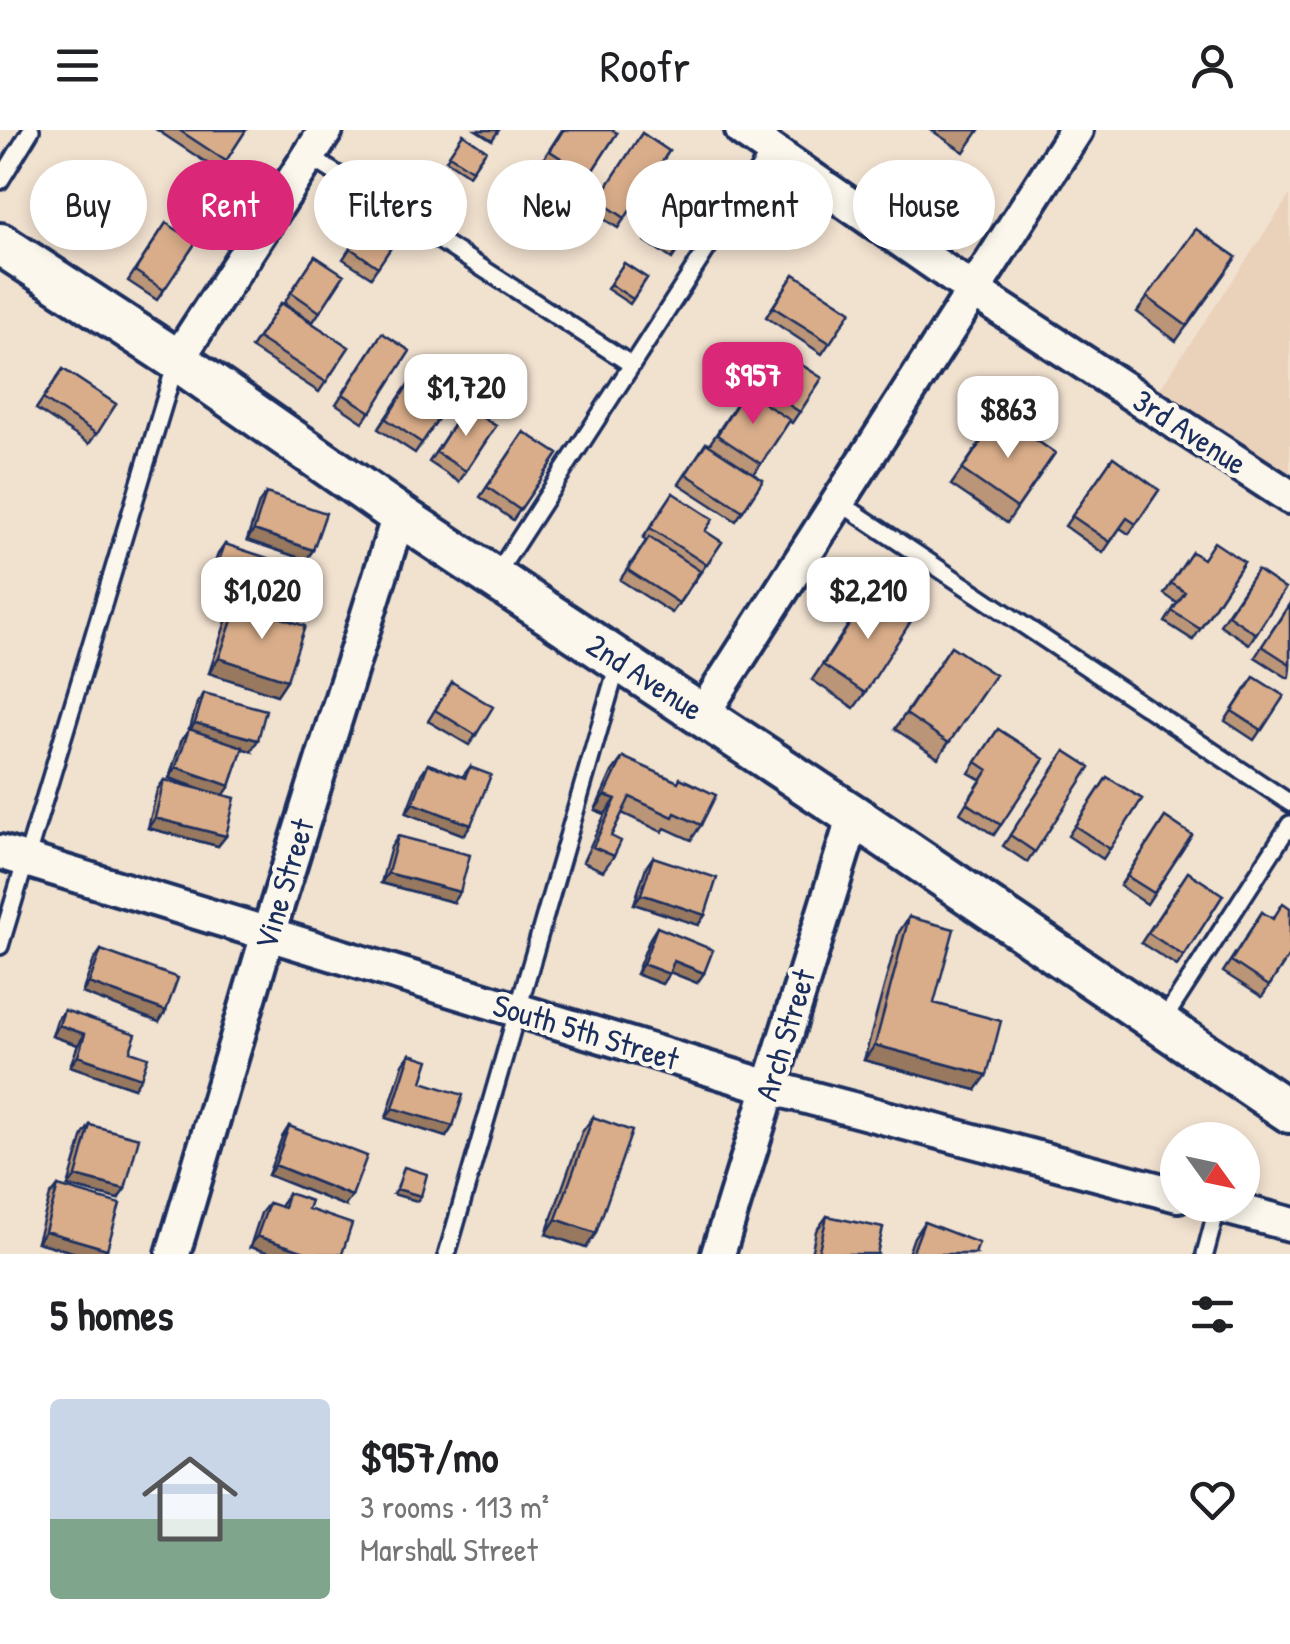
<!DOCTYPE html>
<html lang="en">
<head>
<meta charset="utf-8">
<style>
	:root { --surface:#fff; --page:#f6f6f6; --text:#202124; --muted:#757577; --accent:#db2777 }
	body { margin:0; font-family:"Patrick Hand",sans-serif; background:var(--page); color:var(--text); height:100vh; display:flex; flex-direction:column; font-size:38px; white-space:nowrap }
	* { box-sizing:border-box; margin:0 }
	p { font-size:32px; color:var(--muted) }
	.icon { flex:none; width:55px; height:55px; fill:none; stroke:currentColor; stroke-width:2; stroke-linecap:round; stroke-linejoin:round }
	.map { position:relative; height:1124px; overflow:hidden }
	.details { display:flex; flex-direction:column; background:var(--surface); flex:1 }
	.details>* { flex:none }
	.hud { position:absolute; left:30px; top:30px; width:1230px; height:90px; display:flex; gap:20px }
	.needle { width:65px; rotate:123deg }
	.tools { position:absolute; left:1160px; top:992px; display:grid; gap:20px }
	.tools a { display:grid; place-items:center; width:100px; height:100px; border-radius:50%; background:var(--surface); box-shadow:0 5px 15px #0003; font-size:50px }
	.price { position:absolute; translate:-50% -85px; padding:0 22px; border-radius:20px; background:#fff; color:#222; font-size:32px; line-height:65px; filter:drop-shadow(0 2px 5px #0008) }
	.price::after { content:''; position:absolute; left:50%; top:60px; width:30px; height:22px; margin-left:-15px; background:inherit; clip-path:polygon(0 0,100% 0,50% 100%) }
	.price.on { background:var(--accent); color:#fff }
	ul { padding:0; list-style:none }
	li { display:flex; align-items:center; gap:30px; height:250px; padding:0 50px }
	li span { display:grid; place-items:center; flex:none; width:280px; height:200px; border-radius:10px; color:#555 }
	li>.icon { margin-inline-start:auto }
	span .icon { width:120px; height:120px; fill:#fffc; stroke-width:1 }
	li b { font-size:42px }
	h2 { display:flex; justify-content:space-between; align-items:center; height:120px; padding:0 50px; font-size:42px }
	.tag { padding:0 35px; border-radius:45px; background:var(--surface); box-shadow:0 5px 15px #0003; font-size:35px; line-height:90px }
	.tag.on { background:var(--accent); color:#fff }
	header { display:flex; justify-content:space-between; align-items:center; height:130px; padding:0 50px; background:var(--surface); font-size:45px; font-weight:600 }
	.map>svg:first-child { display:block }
</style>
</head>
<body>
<header><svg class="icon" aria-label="menu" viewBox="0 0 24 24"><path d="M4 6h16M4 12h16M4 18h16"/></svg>Roofr<svg class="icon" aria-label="person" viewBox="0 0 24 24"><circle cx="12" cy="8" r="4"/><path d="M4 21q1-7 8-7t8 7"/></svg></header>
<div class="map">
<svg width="1290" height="1124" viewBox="0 0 1290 1124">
	<rect width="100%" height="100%" fill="#f1e1cf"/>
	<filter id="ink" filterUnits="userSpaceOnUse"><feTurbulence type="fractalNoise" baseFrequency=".01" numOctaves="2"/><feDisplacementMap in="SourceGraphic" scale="20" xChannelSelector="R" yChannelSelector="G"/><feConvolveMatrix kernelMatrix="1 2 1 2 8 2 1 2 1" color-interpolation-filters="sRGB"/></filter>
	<g filter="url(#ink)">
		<path fill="#ead1ba" d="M 1290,65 L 1290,367 L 1149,275 Z"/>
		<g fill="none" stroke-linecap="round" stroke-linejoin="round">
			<g stroke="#1b2f5e" stroke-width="22">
				<path id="service" d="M 309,26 L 632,235
					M 0,51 L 31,0
					M 839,372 L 1290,673
					M 496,445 L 771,20
					M 0,816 L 176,233
					M 1161,894 L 1290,694
					M 447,1124 L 618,534
					M 1205,1124 L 1218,1075"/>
			</g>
			<g stroke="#1b2f5e" stroke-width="40">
				<path id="minor" d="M 742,0 L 974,161 L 1290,367
					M 177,230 L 326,0
					M 702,585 L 1076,0
					M 0,722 L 769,957 L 1178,1065
					M 1217,1075 L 1290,1094
					M 173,1124 L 268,804 L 399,385
					M 718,1124 L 854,686"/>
			</g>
			<g stroke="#1b2f5e" stroke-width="48">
				<path id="tertiary" d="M 0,114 L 177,230 L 399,385 L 854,686 L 1290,982"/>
			</g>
			<use href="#service" stroke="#fbf7ec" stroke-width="15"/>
			<use href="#minor" stroke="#fbf7ec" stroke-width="32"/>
			<use href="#tertiary" stroke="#fbf7ec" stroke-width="40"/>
		</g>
		<path fill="#bb9577" stroke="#1b2f5e" stroke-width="2.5" d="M 157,0 L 246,0 L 219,41 Z
			M 476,0 L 499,0 L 492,10 Z
			M 562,0 L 617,3 L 582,57 L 542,31 Z
			M 931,0 L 979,0 L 964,22 Z
			M 642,3 L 669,21 L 618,98 L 591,81 Z
			M 463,4 L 486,20 L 469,45 L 446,30 Z
			M 689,44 L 716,62 L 672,129 L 645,111 Z
			M 370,88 L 398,107 L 371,147 L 343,129 Z
			M 166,93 L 196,112 L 157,170 L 128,151 Z
			M 1196,99 L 1236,127 L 1176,211 L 1137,182 Z
			M 315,126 L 344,145 L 313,192 L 284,173 Z
			M 624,133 L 647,148 L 630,174 L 607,159 Z
			M 794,144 L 851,181 L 822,224 L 766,187 Z
			M 281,173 L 349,217 L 319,262 L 251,218 Z
			M 382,203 L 410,221 L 363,292 L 336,274 Z
			M 780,221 L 822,248 L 792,293 L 789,291 L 754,344 L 709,315 L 745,261 L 751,265 Z
			M 419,238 L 455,263 L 415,323 L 378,299 Z
			M 63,239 L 116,274 L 89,314 L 36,279 Z
			M 465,277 L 496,296 L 459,352 L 429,332 Z
			M 999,285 L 1055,323 L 1007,393 L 951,355 Z
			M 524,302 L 558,324 L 513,390 L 480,367 Z
			M 706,313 L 763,350 L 736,391 L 679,354 Z
			M 1113,327 L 1159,360 L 1129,404 L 1120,398 L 1103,423 L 1065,396 Z
			M 266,363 L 313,420 L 306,430 L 247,410 L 259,373 Z
			M 673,363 L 705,401 L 722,412 L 672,483 L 620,450 L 646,411 L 643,408 Z
			M 225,414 L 281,488 L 287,550 L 277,565 L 209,543 L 227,488 L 238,473 L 204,462 L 218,424 Z
			M 1192,422 L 1202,429 L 1244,432 L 1193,510 L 1165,492 L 1177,473 L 1164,464 Z
			M 1257,440 L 1285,459 L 1249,514 L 1220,495 Z
			M 1290,473 L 1290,545 L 1288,548 L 1255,527 Z
			M 861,476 L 865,563 L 854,578 L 812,550 Z
			M 951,516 L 995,545 L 938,628 L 895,599 Z
			M 1254,547 L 1284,566 L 1254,610 L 1225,591 Z
			M 452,552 L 476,605 L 469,615 L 428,591 Z
			M 204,563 L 251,621 L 243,618 L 230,656 L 223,665 L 226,706 L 218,716 L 148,698 L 157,660 L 164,650 L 209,661 L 169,648 L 182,609 L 190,599 L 197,573 Z
			M 998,599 L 1044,629 L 994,705 L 960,683 L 981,650 L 969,643 Z
			M 1065,621 L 1090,637 L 1027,732 L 1003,716 Z
			M 623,627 L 701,695 L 691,710 L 665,698 L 662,702 L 622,683 L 611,706 L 614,726 L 603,741 L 583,732 L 605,684 L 595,680 L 612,642 Z
			M 428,634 L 462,647 L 470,637 L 471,695 L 464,705 L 406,683 L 421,644 Z
			M 1107,647 L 1142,669 L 1103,729 L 1068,706 Z
			M 1165,687 L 1192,705 L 1147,774 L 1120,756 Z
			M 398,706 L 453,772 L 381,753 L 391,717 Z
			M 653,727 L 705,785 L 698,795 L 634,774 L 646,737 Z
			M 1188,742 L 1223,765 L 1177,836 L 1141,813 Z
			M 1262,782 L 1290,824 L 1262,867 L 1223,842 Z
			M 909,787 L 934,873 L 976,960 L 864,930 L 899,802 Z
			M 657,797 L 704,843 L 697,853 L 670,842 L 662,854 L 636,844 L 650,808 Z
			M 101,820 L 166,881 L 159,892 L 82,863 L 94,830 Z
			M 64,880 L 130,921 L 134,958 L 70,936 L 78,915 L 52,906 L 57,890 Z
			M 410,924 L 422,952 L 453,996 L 446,1007 L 386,988 L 403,934 Z
			M 593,987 L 596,1103 L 586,1118 L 546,1104 L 582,1002 Z
			M 90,995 L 118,1069 L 68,1056 L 83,1005 Z
			M 289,996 L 345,1076 L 268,1045 L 282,1007 Z
			M 58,1056 L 103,1124 L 80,1124 L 37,1112 L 50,1066 Z
			M 288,1063 L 308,1079 L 250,1117 L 261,1083 L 269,1073 L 280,1077 Z
			M 827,1086 L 877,1124 L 811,1124 L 816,1101 Z
			M 924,1092 L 975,1124 L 908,1124 L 914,1107 Z"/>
		<path fill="#987961" stroke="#1b2f5e" stroke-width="2.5" d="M 254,400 L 313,420 L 306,430 L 247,410 Z
			M 211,452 L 288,478 L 281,488 L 204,462 Z
			M 219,528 L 287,550 L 277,565 L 209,543 Z
			M 195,593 L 258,610 L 251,621 L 188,603 Z
			M 176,637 L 230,656 L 223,666 L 169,648 Z
			M 605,665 L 616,669 L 605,684 L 595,680 Z
			M 413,673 L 471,695 L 464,705 L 406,683 Z
			M 155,688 L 226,706 L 218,716 L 148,698 Z
			M 388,743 L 460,762 L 453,772 L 381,753 Z
			M 641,764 L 705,785 L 698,795 L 634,774 Z
			M 674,831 L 704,843 L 697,853 L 667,841 Z
			M 643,834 L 669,844 L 662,854 L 636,844 Z
			M 89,853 L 166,881 L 159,892 L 82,863 Z
			M 59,895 L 85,904 L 78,915 L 52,906 Z
			M 875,915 L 987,945 L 976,960 L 864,930 Z
			M 78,926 L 141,948 L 134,958 L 70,936 Z
			M 393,978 L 453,996 L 446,1007 L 386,988 Z
			M 275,1035 L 352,1066 L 345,1076 L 268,1045 Z
			M 76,1046 L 125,1059 L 118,1069 L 68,1056 Z
			M 397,1059 L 421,1066 L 417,1071 L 393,1064 Z
			M 556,1089 L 596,1103 L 586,1118 L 546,1104 Z
			M 45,1101 L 107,1119 L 103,1124 L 80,1124 L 37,1112 Z
			M 257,1106 L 311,1124 L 273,1124 L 250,1117 Z"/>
		<path fill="#d9ad8a" stroke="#1b2f5e" stroke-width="2.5" d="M 179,0 L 246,0 L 226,31 Z
			M 563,0 L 612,0 L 617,3 L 589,46 L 550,21 Z
			M 642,3 L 669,21 L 625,88 L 598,70 Z
			M 463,4 L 486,20 L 472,40 L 449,25 Z
			M 689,44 L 716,62 L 680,118 L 652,101 Z
			M 370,88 L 398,107 L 378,137 L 350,118 Z
			M 166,93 L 196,112 L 164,160 L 135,141 Z
			M 1196,99 L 1236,127 L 1187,196 L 1147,167 Z
			M 315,126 L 344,145 L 320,182 L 291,162 Z
			M 624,133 L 647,148 L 633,169 L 610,154 Z
			M 794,144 L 851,181 L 830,213 L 773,177 Z
			M 281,173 L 349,217 L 326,252 L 258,208 Z
			M 382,203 L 410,221 L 371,282 L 343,264 Z
			M 780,221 L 822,248 L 800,282 L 758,255 Z
			M 419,238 L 455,263 L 422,313 L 386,289 Z
			M 63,239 L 116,274 L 97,304 L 43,269 Z
			M 745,261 L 790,290 L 761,334 L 717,305 Z
			M 465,277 L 496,296 L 466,341 L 436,322 Z
			M 999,285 L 1055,323 L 1017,378 L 962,340 Z
			M 524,302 L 558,324 L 520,380 L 487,357 Z
			M 706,313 L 763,350 L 743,381 L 686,344 Z
			M 1113,327 L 1159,360 L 1136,394 L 1127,388 L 1110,412 L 1072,386 Z
			M 266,363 L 326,383 L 313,420 L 254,400 Z
			M 673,363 L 713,389 L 705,401 L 722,412 L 707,435 L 650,398 Z
			M 649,407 L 700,441 L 679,473 L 628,440 Z
			M 1214,412 L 1244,432 L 1200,499 L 1172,481 L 1185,462 L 1171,453 L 1192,422 L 1203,429 Z
			M 225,414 L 301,439 L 288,478 L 211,452 Z
			M 1257,440 L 1285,459 L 1256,504 L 1228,485 Z
			M 871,461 L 913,488 L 865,563 L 823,535 Z
			M 238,473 L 305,496 L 287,550 L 219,528 Z
			M 1290,474 L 1290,534 L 1262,516 Z
			M 951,516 L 995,545 L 949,613 L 906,584 Z
			M 1254,547 L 1284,566 L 1262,600 L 1232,581 Z
			M 452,552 L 493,577 L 476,605 L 435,580 Z
			M 204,563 L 266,580 L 258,610 L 195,593 Z
			M 189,599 L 243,617 L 230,656 L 176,637 Z
			M 998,599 L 1044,629 L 1001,695 L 967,673 L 988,640 L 976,632 Z
			M 1065,621 L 1090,637 L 1035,722 L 1010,705 Z
			M 623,627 L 678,652 L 680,648 L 716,665 L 701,695 L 675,683 L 673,687 L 630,667 L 611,706 L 621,711 L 614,726 L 593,717 L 616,669 L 605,665 Z
			M 428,634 L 465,648 L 470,637 L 491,645 L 471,695 L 413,673 Z
			M 1107,647 L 1142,669 L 1110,719 L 1075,696 Z
			M 164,650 L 235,668 L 226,706 L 155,688 Z
			M 1165,687 L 1192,705 L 1154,763 L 1127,746 Z
			M 398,706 L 470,725 L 460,762 L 388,743 Z
			M 653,727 L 717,748 L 705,785 L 641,764 Z
			M 1188,742 L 1223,765 L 1184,826 L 1148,803 Z
			M 1283,773 L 1290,778 L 1290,824 L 1269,856 L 1231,831 L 1262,782 L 1273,789 Z
			M 909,787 L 954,799 L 934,873 L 1001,891 L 987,945 L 875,915 Z
			M 657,797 L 713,820 L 704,843 L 674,831 L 669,844 L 643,834 Z
			M 101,820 L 178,848 L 166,881 L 89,853 Z
			M 64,880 L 136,904 L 130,921 L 148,927 L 141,948 L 78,926 L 85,904 L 59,895 Z
			M 410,924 L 429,930 L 422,952 L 463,965 L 453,996 L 393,978 Z
			M 593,987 L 632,1001 L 596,1103 L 556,1089 Z
			M 90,995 L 139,1008 L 125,1059 L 76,1046 Z
			M 289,996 L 367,1026 L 352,1066 L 275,1035 Z
			M 404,1037 L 427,1044 L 421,1066 L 397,1059 Z
			M 58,1056 L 120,1074 L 107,1119 L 45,1101 Z
			M 288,1063 L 311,1071 L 308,1079 L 352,1094 L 342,1124 L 311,1124 L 257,1106 L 269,1073 L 284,1078 Z
			M 827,1086 L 883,1098 L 877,1124 L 818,1124 Z
			M 924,1092 L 979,1113 L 975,1124 L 912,1124 Z"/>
	</g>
	<g text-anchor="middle" stroke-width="9" stroke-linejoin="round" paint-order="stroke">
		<g font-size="32" fill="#1b2f5e" stroke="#fbf7ec">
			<text transform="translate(1190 302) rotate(33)" y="11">3rd Avenue</text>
			<text transform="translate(645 547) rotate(33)" y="11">2nd Avenue</text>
			<text transform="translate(284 754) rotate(-73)" y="11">Vine Street</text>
			<text transform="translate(586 902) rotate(17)" y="11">South 5th Street</text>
			<text transform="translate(785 905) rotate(-73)" y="11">Arch Street</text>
		</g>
	</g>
</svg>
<div class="tools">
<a><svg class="needle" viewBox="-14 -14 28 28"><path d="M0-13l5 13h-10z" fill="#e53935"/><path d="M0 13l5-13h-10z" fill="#757577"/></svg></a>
</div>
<b class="price on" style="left:753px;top:297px">$957</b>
<b class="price" style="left:466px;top:309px">$1,720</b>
<b class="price" style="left:1008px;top:331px">$863</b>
<b class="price" style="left:262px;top:512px">$1,020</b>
<b class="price" style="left:868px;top:512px">$2,210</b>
<div class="hud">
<a class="tag">Buy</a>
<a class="tag on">Rent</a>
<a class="tag">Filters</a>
<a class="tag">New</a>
<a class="tag">Apartment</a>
<a class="tag">House</a>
</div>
</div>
<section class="details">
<h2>5 homes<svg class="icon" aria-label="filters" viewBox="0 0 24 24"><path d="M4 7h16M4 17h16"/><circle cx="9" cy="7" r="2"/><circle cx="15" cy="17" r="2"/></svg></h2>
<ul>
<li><span style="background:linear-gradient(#c9d6e8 60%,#7fa58c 0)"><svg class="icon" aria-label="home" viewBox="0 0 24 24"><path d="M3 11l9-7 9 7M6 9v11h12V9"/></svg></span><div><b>$957/mo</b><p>3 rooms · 113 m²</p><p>Marshall Street</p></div><svg class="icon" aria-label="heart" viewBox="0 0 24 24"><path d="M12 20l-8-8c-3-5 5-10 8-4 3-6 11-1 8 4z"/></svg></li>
</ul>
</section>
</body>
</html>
